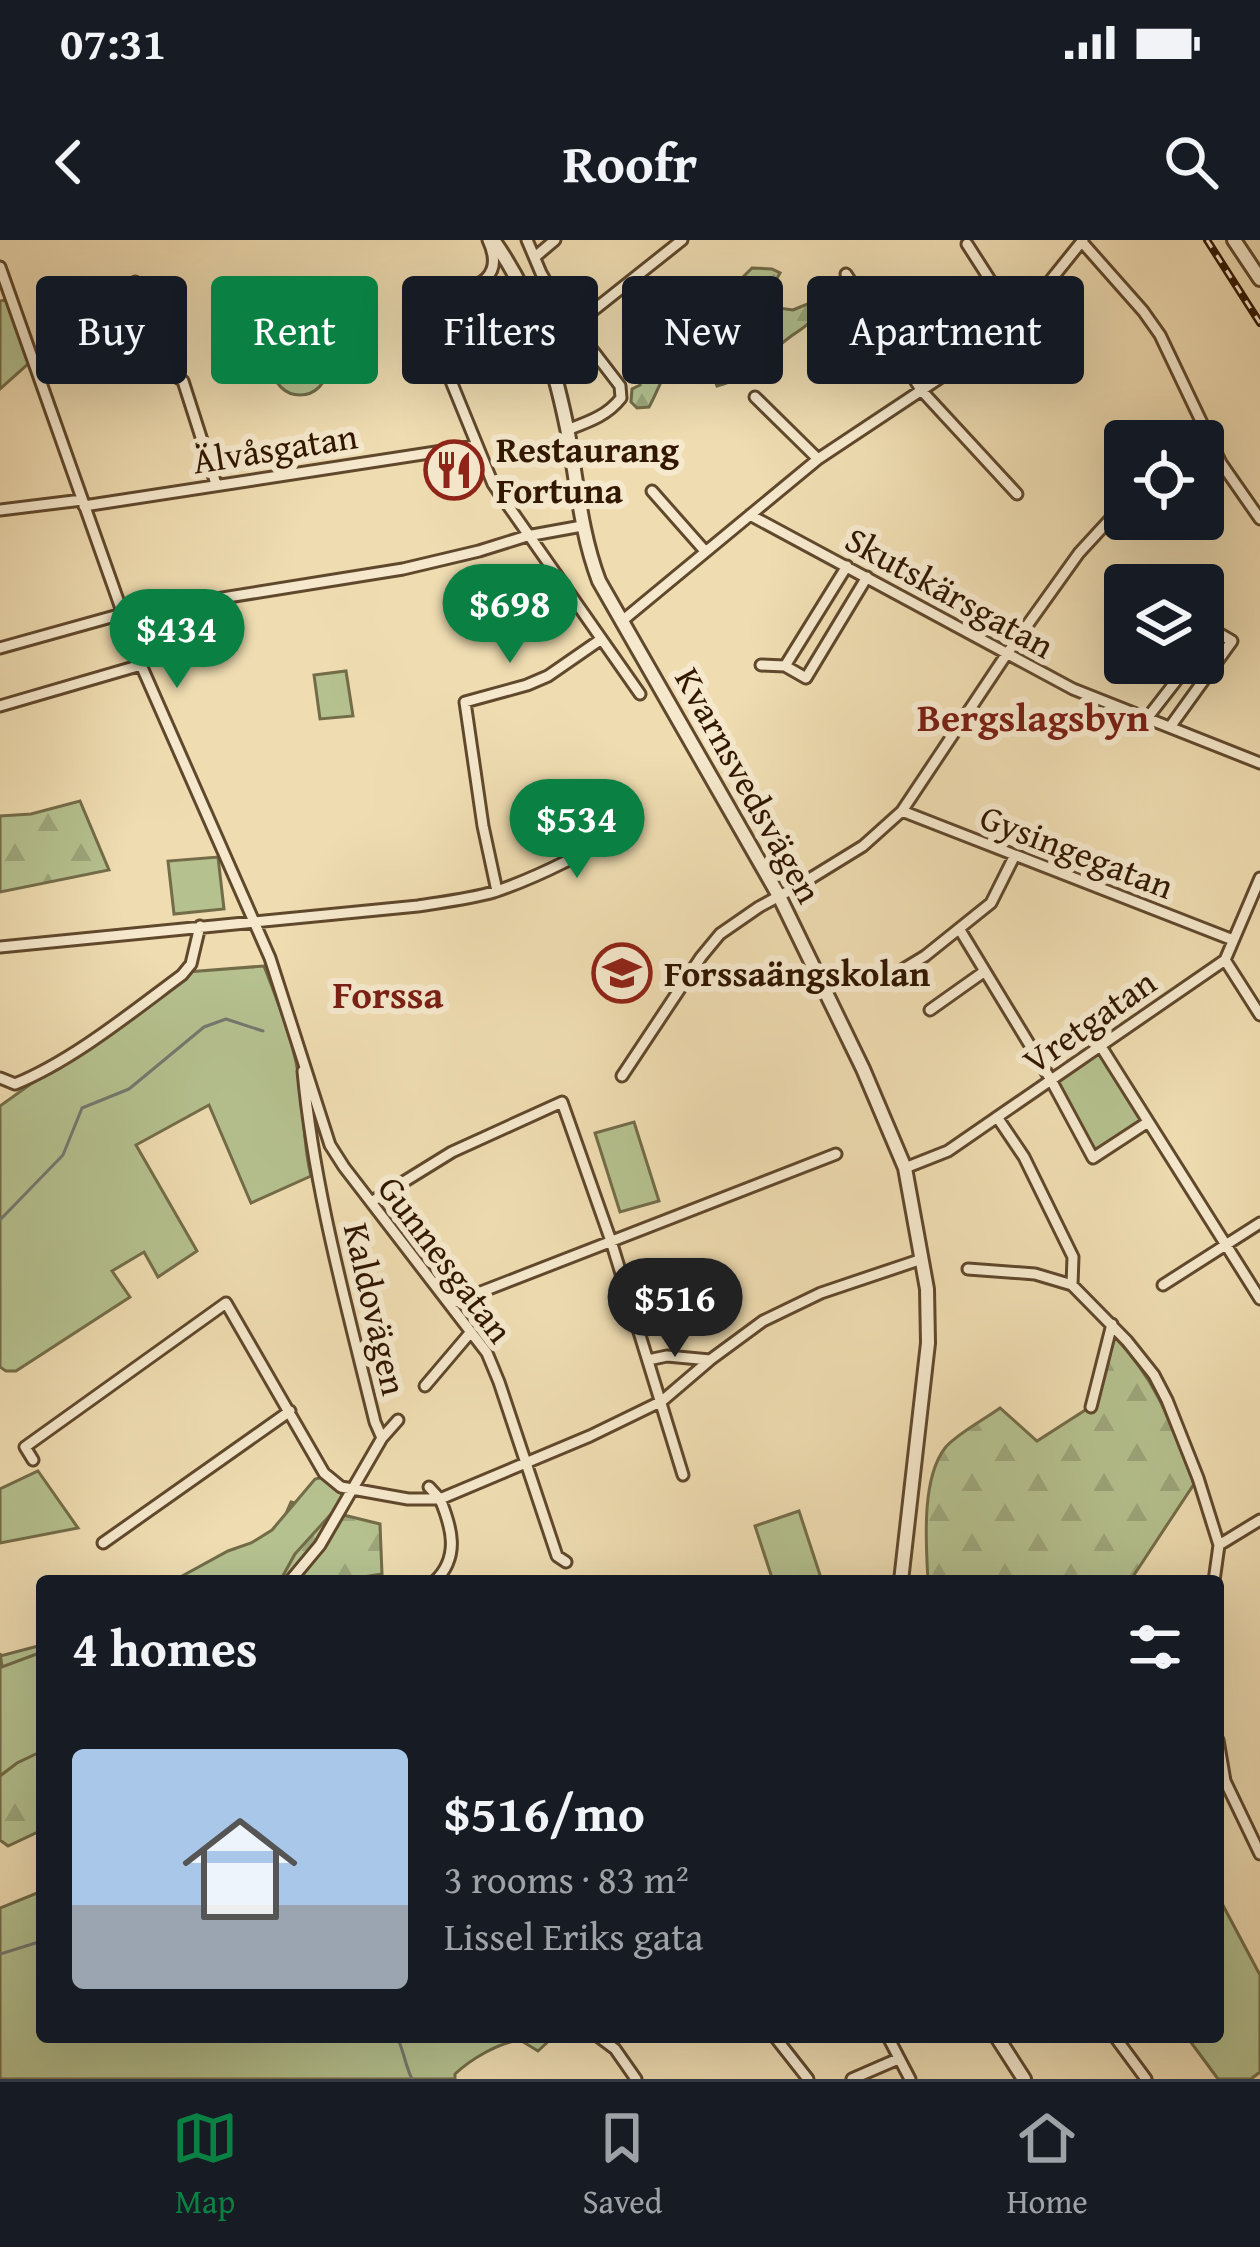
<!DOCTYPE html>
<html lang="en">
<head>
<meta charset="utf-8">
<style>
	:root { --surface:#171b24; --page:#20242c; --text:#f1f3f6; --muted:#9ea1a6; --line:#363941; --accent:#0b8043 }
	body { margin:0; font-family:"Gentium Book Plus",serif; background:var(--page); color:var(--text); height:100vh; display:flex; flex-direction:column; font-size:45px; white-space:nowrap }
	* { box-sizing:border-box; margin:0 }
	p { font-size:39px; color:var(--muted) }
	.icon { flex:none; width:66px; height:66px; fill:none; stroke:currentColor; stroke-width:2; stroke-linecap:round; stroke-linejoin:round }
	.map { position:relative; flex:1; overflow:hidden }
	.sheet { position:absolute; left:36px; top:1335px; width:1188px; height:468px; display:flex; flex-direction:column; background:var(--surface); border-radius:12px; box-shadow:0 12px 48px #0002 }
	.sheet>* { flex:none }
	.top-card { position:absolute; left:36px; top:36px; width:1188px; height:108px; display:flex; gap:24px }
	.fabs { position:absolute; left:1104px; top:180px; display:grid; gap:24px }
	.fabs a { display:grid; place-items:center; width:120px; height:120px; border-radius:12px; background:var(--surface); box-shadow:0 12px 48px #0002; font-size:60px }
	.price { position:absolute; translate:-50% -102px; padding:0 27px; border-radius:42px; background:var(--accent); color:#fff; font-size:39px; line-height:78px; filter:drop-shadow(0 3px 6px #0008) }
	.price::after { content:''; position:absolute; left:50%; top:72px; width:36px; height:27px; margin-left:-18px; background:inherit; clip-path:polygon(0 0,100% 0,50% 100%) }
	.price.selected { background:#222; color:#fff }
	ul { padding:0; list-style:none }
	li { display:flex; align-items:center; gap:36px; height:300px; padding:0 36px }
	li span { display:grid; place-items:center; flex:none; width:336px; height:240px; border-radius:12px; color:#555 }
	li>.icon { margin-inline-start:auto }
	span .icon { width:144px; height:144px; fill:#fffc; stroke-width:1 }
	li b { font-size:51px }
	h2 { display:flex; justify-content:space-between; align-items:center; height:144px; padding:0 36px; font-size:51px }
	.chip { padding:0 42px; border-radius:12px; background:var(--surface); box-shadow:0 12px 48px #0002; font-size:42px; line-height:108px }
	.chip.selected { background:var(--accent); color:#fff }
	.status { display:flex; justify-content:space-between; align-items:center; height:84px; padding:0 60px; background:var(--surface); direction:ltr }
	.status svg { height:33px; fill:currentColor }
	header { display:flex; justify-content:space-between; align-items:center; height:156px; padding:0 36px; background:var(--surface); font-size:54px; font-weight:600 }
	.tabs { display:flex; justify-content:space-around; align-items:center; height:168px; border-top:3px solid var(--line); background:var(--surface); font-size:33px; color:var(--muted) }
	.tabs a { display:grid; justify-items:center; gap:6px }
	.tabs .selected { color:var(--accent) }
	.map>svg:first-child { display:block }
</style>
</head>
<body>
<div class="status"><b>07:31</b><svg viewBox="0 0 49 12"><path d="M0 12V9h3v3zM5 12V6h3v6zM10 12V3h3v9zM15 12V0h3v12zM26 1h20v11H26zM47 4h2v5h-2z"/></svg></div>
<header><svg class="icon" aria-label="back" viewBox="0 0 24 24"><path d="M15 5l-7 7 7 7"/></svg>Roofr<svg class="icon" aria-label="search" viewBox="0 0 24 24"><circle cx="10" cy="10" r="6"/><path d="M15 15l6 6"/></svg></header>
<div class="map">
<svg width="1260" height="1839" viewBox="0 0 1260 1839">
	<defs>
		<pattern id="forest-firs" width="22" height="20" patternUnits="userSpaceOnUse" patternTransform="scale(3)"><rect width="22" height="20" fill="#b5c18f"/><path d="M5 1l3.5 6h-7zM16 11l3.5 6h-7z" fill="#9ca57a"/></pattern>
	</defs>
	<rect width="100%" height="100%" fill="#efdcb1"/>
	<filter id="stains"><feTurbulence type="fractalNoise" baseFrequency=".00167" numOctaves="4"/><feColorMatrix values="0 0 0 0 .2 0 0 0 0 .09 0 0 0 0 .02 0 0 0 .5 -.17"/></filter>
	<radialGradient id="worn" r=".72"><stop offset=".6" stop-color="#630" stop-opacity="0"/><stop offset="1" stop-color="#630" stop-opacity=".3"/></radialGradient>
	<path fill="url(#forest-firs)" stroke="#736c48" stroke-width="3" d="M 752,28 L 772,29 L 780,33 L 775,42 L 742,74 L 722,98 L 708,105 L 697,123 L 687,132 L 674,121 C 662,135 658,151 649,167 L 637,168 L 631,162 L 632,149 L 640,145 L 641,137 L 649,131 L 652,107 L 671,92 L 675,83 L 721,69 L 731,57 L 740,57 L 742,51 L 738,42 Z
		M 817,60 C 816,69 817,71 813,78 C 807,87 798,91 790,97 C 764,116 751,137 717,146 L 712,134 L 706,131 L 712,124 L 743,109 L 740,98 L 765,66 L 793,70 Z
		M 80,561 L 109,630 L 0,652 L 0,576 L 31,574 Z
		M 1113,1095 C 1159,1143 1171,1184 1194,1244 L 1130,1341 L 928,1341 C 926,1304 921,1239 945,1208 C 955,1195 985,1179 1000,1168 L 1037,1201 L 1090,1167 Z
		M 291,1262 L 380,1284 L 382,1334 L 338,1341 L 188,1341 L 279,1290 Z
		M 42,1405 L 42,1590 L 8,1606 L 0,1600 L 0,1416 Z"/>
	<path fill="#b5c18f" stroke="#736c48" stroke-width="3" d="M 7,60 L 29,123 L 0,149 L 0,61 Z
		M273 128a27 27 0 1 1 54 0a27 27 0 1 1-54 0Z
		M 346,431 L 353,476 L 320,479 L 314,435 Z
		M 218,617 L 224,669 L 174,674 L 168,621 Z
		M 264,726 C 280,767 296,807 301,852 C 304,880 304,909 311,936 L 251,963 L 209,865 L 136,905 L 197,1011 L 158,1037 L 144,1012 L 112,1031 L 130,1057 L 16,1131 L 6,1131 L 0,1127 L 0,866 L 187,732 Z
		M 1100,805 L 1148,882 L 1093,918 L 1051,840 Z
		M 634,882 L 659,961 L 620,972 L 595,893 Z
		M 38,1231 L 78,1288 L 0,1303 L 0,1249 Z
		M 324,1237 L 343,1254 L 341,1263 L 295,1314 L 280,1341 L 173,1341 L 228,1311 L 251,1303 L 272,1290 L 315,1239 Z
		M 799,1271 L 822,1341 L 773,1341 L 755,1286 Z
		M 42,1412 L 42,1511 L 17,1523 L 0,1536 L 0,1413 L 2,1427 Z
		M 42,1651 L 42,1797 L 553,1797 L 538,1811 L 520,1800 C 498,1803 471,1819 455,1834 L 455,1839 L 0,1839 L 0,1668 Z
		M 1218,1656 L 1260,1735 L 1260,1832 L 1251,1839 L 1218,1839 L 1187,1797 L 1218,1797 Z"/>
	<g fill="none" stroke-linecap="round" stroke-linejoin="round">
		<path stroke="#74786f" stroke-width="3" d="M 0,980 L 63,915 L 82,868 L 129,849 L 204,787 L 226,779 L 263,791
			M 0,1714 L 42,1701
			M 397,1797 C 404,1811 405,1825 412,1839"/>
		<g stroke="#60482c" stroke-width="15">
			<path id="minor" d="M 488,0 C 505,36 480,48 448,53 L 434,46 L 417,44 L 446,129 L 493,244 L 640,454
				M 527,0 L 541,33 L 564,73 L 620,146 L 621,158 C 607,176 588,182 567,190
				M 1082,2 L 1143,71 L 1160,95 L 1221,223 L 1260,279
				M 967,4 L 1017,82
				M 535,17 L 555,0
				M 0,27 L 141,425 L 270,718 L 330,905 L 344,927 L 487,1113 L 499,1142 L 557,1316 L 566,1322
				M 846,34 L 922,151 L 1017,254
				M 135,42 L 164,129 L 183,141 L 216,244
				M 575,85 L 682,0
				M 755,157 L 818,219
				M 652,251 L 705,311
				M 84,266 L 475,206
				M 0,270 L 82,260
				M 750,275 L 1073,449 L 1260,523
				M 847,326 L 785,426 L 806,438 L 867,337
				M 622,381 L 818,219 L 994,102 L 1017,82 L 1083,0
				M 0,408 L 122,374 L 403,329 L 479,311 L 527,296 L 582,286
				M 761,425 L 785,426
				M 0,466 L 141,425
				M 1148,477 L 1190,423
				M 1170,487 L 1232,401 L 1215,391 L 1203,406
				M 902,571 L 1233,700
				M 497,651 L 483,586 L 465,462 L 527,445 L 548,436 L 600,400
				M 960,690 L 1051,840 L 1093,918 L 1148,882
				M 0,707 L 418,666 C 443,662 469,659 494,652 C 542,636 589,610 634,585
				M 1225,720 L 1260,775
				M 897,733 L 925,716 L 991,663 L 1014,617
				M 930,770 L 985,731
				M 1100,805 L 1260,1059
				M 622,836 L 701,717 L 720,694 L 759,667 L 798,646 L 863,606 L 902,571 L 1006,415 L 1079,313 L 1125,263
				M 0,838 L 15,844 C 72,821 132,772 182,735 L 191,724 L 200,686
				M 997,877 L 1024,917 L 1073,1017 L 1072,1045
				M 905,928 L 948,911 L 1225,720 L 1260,638
				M 371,962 L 452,912 L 562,862 L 611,1001 L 683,1235
				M 968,1029 L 1035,1034 L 1072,1045 L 1127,1101 L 1154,1135 L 1167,1160 L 1198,1238 L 1219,1305 L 1214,1341
				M 1163,1045 L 1260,983
				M 450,1064 L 836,914
				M 648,1120 L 667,1116 L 710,1120
				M 425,1146 L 470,1093
				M 1091,1167 L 1112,1084
				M 382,1198 L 398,1180
				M 33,1220 L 25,1207 L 226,1063 L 324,1233 L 341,1247 L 408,1259 L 440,1259 C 452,1288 460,1317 435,1341
				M 429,1247 L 440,1259 L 590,1196 L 662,1161 L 710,1120 L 763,1081 L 821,1053 L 922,1019
				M 103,1303 L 290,1171
				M 1219,1305 L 1260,1280
				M 290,1341 L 320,1305 L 382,1198 L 375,1182 C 347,1067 314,950 303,831
				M 1218,1500 L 1225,1541 L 1260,1614
				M 599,1797 L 615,1809 L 636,1839
				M 775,1797 L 808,1839
				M 888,1797 L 910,1839
				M 1115,1797 L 1146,1839
				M 852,1839 L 898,1819"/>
		</g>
		<g stroke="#60482c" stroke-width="18">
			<path id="tertiary" d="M 493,0 C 533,56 553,120 567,188 C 577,240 580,291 599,341 L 779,656 L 863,829 L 905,928 L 927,1049 L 928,1103 L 901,1341
				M 1234,0 L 1260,39
				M 997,1797 L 1024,1839"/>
		</g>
		<use href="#minor" stroke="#f5e8cc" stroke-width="9"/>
		<use href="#tertiary" stroke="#f5e8cc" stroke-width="12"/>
		<g stroke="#311700" stroke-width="8">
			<path id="rail" d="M 1207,0 L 1260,83"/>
		</g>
		<use href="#rail" stroke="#f5e8cc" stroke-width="3" stroke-dasharray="9" stroke-linecap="butt"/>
	</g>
	<defs>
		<g id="restaurant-ring" transform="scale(3)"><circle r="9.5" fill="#f5e8cc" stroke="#8f2418" stroke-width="1.5"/><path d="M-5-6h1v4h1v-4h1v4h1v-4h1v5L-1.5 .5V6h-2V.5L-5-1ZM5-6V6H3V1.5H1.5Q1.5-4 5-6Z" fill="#8f2418"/></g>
		<g id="school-ring" transform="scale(3)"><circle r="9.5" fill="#f5e8cc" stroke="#8f2418" stroke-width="1.5"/><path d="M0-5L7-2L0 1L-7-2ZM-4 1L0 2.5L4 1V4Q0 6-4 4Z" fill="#8f2418"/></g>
	</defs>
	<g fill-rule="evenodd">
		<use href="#restaurant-ring" x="454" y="230"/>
		<use href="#school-ring" x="622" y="733"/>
	</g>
	<g text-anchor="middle" stroke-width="12" stroke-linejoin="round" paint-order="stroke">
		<g font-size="36" fill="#311700" stroke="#f5e8cc">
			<text transform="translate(275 208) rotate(-9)" y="13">Älvåsgatan</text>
			<text transform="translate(950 352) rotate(29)" y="13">Skutskärsgatan</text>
			<text transform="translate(749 545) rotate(61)" y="13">Kvarnsvedsvägen</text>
			<text transform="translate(1077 611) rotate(21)" y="13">Gysingegatan</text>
			<text transform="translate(1089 781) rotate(-35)" y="13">Vretgatan</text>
			<text transform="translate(446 1019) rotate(53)" y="13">Gunnesgatan</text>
			<text transform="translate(376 1069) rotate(77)" y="13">Kaldovägen</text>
		</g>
		<g font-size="36" font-weight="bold" fill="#311700" stroke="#f5e8cc" text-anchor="start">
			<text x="496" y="222">Restaurang<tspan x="496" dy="41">Fortuna</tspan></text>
			<text x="664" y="746">Forssaängskolan</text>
		</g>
		<g font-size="39" font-weight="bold" fill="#7a1f14" stroke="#f5e8cc">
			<text x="1033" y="491">Bergslagsbyn</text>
			<text x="388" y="768">Forssa</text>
		</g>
	</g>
	<rect width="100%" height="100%" filter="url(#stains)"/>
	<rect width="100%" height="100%" fill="url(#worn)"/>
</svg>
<div class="fabs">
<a><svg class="icon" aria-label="locate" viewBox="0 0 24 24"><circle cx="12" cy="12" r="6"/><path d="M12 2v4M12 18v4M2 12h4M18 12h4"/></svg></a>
<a><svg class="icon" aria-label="layers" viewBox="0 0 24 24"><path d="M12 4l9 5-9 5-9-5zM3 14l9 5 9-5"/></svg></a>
</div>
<b class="price" style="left:510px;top:426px">$698</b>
<b class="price" style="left:177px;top:451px">$434</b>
<b class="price" style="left:577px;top:641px">$534</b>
<b class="price selected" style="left:675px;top:1120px">$516</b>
<div class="top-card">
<a class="chip">Buy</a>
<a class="chip selected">Rent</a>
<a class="chip">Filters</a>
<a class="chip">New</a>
<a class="chip">Apartment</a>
</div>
<section class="sheet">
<h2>4 homes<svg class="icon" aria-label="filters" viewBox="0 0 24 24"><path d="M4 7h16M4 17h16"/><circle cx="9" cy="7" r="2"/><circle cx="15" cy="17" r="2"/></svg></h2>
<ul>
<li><span style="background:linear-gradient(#a9c7e8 65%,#9aa5b1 0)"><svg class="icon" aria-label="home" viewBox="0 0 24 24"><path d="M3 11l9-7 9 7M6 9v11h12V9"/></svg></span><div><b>$516/mo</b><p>3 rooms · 83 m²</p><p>Lissel Eriks gata</p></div></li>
</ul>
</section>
</div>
<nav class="tabs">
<a class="selected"><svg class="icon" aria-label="map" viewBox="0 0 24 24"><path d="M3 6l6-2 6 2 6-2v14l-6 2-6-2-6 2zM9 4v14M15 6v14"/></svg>Map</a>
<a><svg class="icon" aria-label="saved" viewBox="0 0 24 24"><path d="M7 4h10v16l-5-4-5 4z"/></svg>Saved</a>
<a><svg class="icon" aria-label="home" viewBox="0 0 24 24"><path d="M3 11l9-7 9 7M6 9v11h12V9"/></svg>Home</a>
</nav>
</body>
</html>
